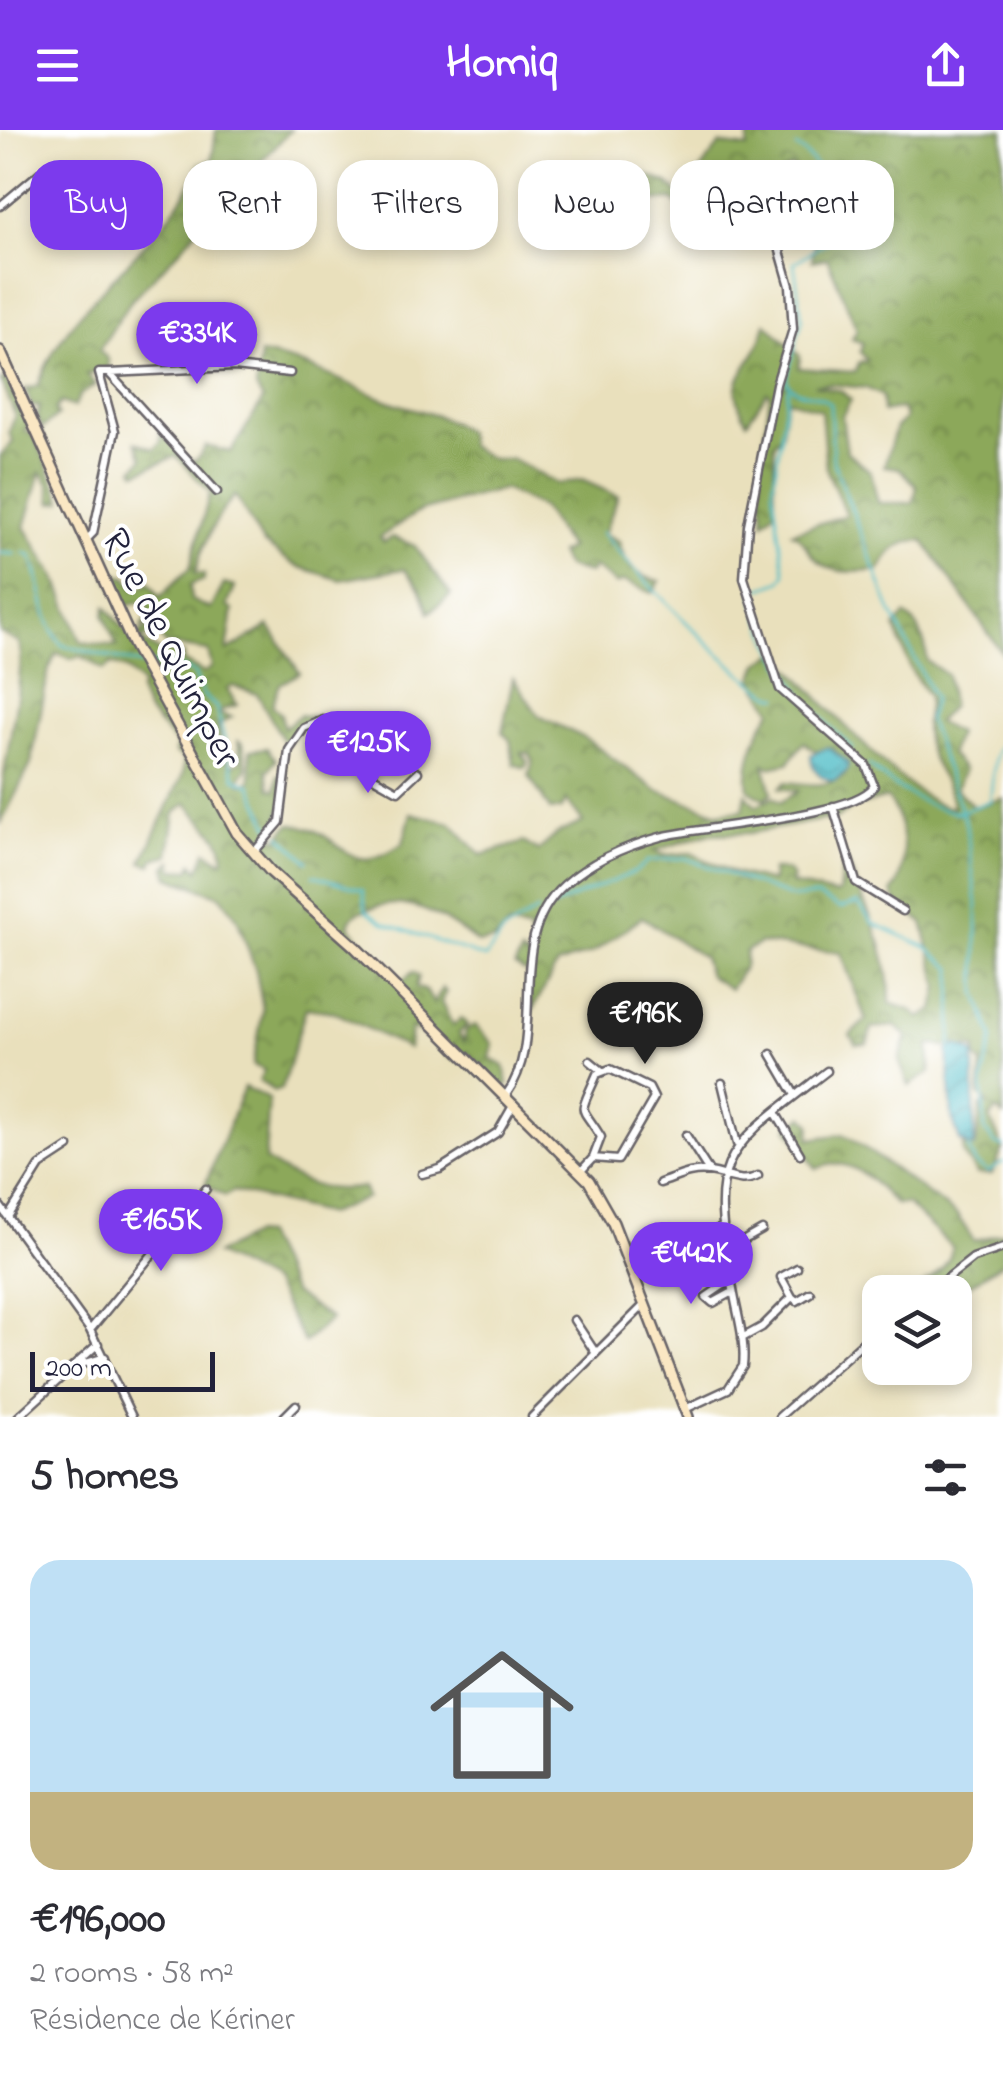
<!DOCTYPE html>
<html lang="en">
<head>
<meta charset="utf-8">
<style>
	:root { --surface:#fff; --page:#f2f2f3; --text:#2b2b33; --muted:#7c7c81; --line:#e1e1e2; --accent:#7c3aed }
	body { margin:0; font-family:"Indie Flower",sans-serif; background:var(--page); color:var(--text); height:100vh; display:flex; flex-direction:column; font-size:38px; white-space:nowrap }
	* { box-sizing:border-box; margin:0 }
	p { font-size:32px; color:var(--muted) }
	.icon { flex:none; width:55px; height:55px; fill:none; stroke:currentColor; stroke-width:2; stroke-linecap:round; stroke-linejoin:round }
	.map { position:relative; height:1287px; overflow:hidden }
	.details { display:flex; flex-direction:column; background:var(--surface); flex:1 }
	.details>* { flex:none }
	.banner { position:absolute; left:30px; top:30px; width:945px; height:90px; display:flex; gap:20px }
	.tools { position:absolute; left:862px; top:1145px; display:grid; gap:20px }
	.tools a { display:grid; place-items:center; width:110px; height:110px; border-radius:20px; background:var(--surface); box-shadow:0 5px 15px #0003; font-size:50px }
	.scale { position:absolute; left:30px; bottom:25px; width:185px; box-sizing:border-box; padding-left:10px; border:5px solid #22223b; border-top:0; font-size:28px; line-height:35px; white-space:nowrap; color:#22223b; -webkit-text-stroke:8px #fff; paint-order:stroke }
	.price { position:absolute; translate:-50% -85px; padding:0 22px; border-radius:35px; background:var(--accent); color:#fff; font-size:32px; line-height:65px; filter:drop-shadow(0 2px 5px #0008) }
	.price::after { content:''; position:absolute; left:50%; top:60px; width:30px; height:22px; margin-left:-15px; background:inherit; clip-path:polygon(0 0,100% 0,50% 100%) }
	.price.current { background:#222; color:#fff }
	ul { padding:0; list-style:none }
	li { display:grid; align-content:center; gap:20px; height:530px; padding:0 30px }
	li+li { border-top:2px solid var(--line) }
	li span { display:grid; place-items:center; height:310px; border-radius:30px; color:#555 }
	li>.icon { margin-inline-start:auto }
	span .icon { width:180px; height:180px; fill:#fffc; stroke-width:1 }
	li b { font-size:42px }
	h2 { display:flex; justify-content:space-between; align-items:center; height:120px; padding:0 30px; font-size:42px }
	.chip { padding:0 35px; border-radius:30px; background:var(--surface); box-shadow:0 5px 15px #0003; font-size:35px; line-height:90px }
	.chip.current { background:var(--accent); color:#fff }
	header { display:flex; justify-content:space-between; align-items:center; height:130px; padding:0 30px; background:var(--accent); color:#fff; font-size:45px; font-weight:700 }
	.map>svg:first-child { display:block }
</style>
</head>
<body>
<header><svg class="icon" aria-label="menu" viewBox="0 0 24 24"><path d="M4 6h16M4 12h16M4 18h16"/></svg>Homiq<svg class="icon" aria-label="share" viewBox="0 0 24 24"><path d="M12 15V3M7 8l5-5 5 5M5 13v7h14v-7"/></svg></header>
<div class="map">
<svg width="1003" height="1287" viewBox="0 0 1003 1287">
	<defs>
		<pattern id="forest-crowns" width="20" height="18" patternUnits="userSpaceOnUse" patternTransform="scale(2.5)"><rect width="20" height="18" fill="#8ca85a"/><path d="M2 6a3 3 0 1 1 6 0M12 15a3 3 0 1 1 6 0" fill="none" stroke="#72884c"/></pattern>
		<pattern id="water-waves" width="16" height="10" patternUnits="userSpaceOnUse" patternTransform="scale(2.5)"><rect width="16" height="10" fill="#4ebcc6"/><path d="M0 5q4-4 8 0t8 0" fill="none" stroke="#4098a2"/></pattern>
	</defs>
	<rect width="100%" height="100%" fill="#fff"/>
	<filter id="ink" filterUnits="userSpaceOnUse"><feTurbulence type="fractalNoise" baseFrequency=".01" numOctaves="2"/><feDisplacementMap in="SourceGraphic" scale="20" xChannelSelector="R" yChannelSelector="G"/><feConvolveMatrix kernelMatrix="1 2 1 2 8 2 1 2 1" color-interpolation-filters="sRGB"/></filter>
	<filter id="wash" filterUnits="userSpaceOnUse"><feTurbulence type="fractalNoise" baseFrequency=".0048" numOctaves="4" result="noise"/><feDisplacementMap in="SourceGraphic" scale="40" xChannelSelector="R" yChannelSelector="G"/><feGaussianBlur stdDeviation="2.25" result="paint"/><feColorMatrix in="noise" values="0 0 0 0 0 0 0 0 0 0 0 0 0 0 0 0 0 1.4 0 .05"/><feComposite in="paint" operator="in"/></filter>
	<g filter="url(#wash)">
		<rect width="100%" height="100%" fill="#e9e0bc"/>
		<path fill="url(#forest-crowns)" stroke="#57654a" stroke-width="2.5" fill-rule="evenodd" d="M 216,0 L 291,0 L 237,57 L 219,57 C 202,103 172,128 139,162 C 122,179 113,201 99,220 L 108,229 L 109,240 L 86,244 L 96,255 L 80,265 L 74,277 L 61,272 L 55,279 L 58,285 L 42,299 L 37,286 L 40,276 L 32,277 L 25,259 L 38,256 C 67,167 165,121 200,34 L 212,30 Z
			M 750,0 L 1003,0 L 1003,524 L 923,410 C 901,410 889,421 880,440 C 855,442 832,447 813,426 C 805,416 803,408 792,402 L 846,385 L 826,338 L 821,280 L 787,269 L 782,303 L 774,314 L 775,381 L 764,392 L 760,341 L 770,264 L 767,262 L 747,292 C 719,244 755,243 766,193 L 800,226 L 799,238 L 856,242 L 859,232 L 867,230 L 860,222 L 863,213 L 852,209 L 857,199 L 827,128 L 812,131 L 817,94 L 826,72 L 808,46 L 791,37 C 754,58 745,81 697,89 L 672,70 L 639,71 L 626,57 L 634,41 L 668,53 L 681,66 L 720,14 L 747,18 ZM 829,254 L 866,258 L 882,266 L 883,282 L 902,278 L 905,289 L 896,297 L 884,336 L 899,338 L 917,356 L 913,373 L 878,373 L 871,342 L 847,322 L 842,286 L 851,270 L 841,261 L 814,255 Z
			M 260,224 C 307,231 343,253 386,270 C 414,281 444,283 467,303 L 469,316 L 492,329 L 512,329 L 558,354 L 582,350 L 618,366 L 604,404 L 619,411 C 623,432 637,448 660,451 L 652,463 L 624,451 L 616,454 L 594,437 L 589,443 L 566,437 L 559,424 L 569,418 L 542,378 L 503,359 L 420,381 L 380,407 L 384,412 L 393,407 L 415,416 L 451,465 L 429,483 L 420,458 L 404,439 L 341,450 L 296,436 L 263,413 L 235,365 C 216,386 201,418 195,444 L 204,444 L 204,450 L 190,455 L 191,470 L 211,479 L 224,454 L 235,457 L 227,476 L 233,480 L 227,521 L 269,496 L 300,543 L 280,554 L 272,575 L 281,584 L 284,598 L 300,585 L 314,587 L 286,615 L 257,564 L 233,556 L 227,559 L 237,575 L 222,580 L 220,584 L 232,587 L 218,595 L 223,625 L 232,635 L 241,631 L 238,611 L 243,614 L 247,638 L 239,650 L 242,654 L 251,651 L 250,620 L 267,618 L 276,630 L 267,642 L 270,658 L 276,660 L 278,646 L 284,645 L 284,671 L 272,708 L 277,709 L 290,694 C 347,699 343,755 403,713 L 411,683 L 451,693 L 481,725 L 524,712 L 538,721 L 558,703 L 583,692 L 566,670 L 562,679 L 550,680 L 529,646 L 533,630 L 529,623 L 521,623 L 528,632 L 525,638 L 514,634 L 510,610 L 502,602 L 513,548 L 539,586 L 585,608 L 656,660 L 718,683 L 743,680 L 746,664 L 756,676 L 773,667 L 781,672 L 798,661 L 780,658 L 786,652 C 810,655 825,658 845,645 L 848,633 L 831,618 L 815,621 L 804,612 L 788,633 L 769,637 L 764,634 L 772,663 L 764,669 L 749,660 C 744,632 757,603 772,580 L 753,549 L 759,533 L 776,523 C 811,557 910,675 953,678 C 951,657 937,642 930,624 C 920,596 929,587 928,566 L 911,540 L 895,498 L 905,485 C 921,495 926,512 927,531 L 947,545 L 951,576 L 937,592 L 957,603 L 950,624 L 964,640 L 956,659 L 974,677 L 1003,668 L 1003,986 L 997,980 L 990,988 L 1003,1019 L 992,1044 L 977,1044 L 963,1024 L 963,1013 L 969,1017 L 976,1014 L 981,976 L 987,972 L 979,965 L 982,934 L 976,929 L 976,918 L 929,915 L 931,942 L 909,956 L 899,931 L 907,906 L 895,896 L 872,898 L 867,914 L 856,915 L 850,905 L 866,890 L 841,823 L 761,813 L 746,821 L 744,837 L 730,859 L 709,846 L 703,827 L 642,787 L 594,822 L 557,835 L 532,881 L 528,844 L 515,836 L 521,823 L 527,829 L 535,809 L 529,807 L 530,801 L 509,796 L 494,811 L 478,813 C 449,791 412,764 372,778 C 360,782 354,781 349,795 L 378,831 L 393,839 L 402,851 L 413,842 L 419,846 L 416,857 L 426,861 L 434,874 L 442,858 L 446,862 L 441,872 L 453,896 L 461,888 L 467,895 L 459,903 L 464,912 L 466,900 L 475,895 L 493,914 L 490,928 L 504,936 L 508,954 L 503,957 L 467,922 L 462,931 L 447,926 L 447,919 C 433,914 423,901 411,898 L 409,919 L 334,882 L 306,878 L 282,958 L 274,961 L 259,951 L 264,940 L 253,935 L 263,880 L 256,841 L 237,788 L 221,766 L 169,747 L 166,737 L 172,731 L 173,739 L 190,740 L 193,733 L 199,740 L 206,721 L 223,731 C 228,707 199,692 187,673 L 175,683 L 169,725 L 154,729 L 152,735 L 142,732 L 183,644 L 184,629 L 175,623 L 177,615 L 147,581 L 139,562 L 142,555 L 126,539 L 111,534 L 104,540 L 81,526 L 72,529 L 57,523 L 49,539 L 31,634 L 0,695 C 0,635 20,580 21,520 L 19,513 L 0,503 L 0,326 L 13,312 L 9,303 L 15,285 L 1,250 L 7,249 L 30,295 L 24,301 L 33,303 L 63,371 L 52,373 L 49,354 L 41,342 L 25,397 L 58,451 L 81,512 L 117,516 L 104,485 L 106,477 L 141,519 L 142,511 L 160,522 L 184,524 L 183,531 L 204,543 L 212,537 L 208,521 L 165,514 L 159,504 L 138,509 L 138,503 L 156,496 L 154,491 L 140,498 L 149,486 L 147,471 L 124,476 L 106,443 L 126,447 L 136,460 L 150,452 L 160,467 L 190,438 L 210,362 L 176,326 L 137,342 L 134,338 L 143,328 L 136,312 L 154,319 L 161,311 L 160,301 L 189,330 L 196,331 L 206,316 L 231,322 L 263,270 L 256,258 ZM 887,668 C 905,688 910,743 892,762 L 896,772 L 923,793 L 939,856 L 934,880 L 920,888 L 911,880 L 890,873 C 891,820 867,782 848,734 L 843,732 L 839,763 L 834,764 L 791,754 L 793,747 L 786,740 L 772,740 L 772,752 L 734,743 L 691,723 L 665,725 L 654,721 L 707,704 L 750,703 L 826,689 L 829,693 L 856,676 Z
			M 244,957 L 269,969 L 265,1030 C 299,1052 322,1064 363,1057 L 367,1068 L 328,1084 L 234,1061 L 225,1066 L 205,1055 Z
			M 804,986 L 811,994 L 810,1009 L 843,1004 L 851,1008 L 957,1085 L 974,1111 L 1003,1103 L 1003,1132 L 955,1165 L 909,1162 C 926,1154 951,1138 952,1117 L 907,1074 L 895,1074 C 871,1050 850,1023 816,1039 L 788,997 Z
			M 254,1104 L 264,1105 L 293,1163 L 331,1189 L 304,1213 L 272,1153 L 216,1124 Z"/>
		<path fill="url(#water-waves)" stroke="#386f80" stroke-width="2.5" d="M 828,617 L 848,633 L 847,641 L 834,651 C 820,648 811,639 811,625 Z
			M 957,915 L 974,923 L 974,1017 L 960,1011 L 952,988 L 948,921 Z"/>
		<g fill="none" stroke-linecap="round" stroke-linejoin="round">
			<path stroke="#4ebcc6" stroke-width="2.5" d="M 796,17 C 825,36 836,74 832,108 L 794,133 L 802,190 L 786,250 C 794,268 818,260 830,274 L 833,331 L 891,481 L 934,568 L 928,589 L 966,694 L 977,775 L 977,862 L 993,908 L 982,953 L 985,1000 L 995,1014 L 1003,1016
				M 601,402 C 627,432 747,561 779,567
				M 0,423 L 15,424
				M 24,423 L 31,426 C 45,458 40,488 62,515 L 142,535
				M 756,476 L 754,461 L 781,451 L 785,444 L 773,359 L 788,258
				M 759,484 C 779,540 810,578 853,619
				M 147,535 L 172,535 L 194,543 L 203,565 L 216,577 L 235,648 L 251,655 L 270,697
				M 869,635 C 894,658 928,680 962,683
				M 963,681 L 990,671 L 995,626 L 1003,609
				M 280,705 L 308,731
				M 314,745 L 363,760 L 366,780 L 384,793 L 485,828 L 504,802 L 537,781
				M 551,777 L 635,742 L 648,731 L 685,728 L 793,768 L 817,766 L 840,778 L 858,773 L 873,793 L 926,817 L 953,839 L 951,922
				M 968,1017 L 975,1033 L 988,1042 L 1003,1033"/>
		</g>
	</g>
	<g filter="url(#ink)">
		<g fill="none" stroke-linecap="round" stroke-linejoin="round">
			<g stroke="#686468" stroke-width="11">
				<path id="street" d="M 0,76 L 42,41
					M 110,243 L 234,237 L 290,243
					M 86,410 L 93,403 L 115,301 L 99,243 L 109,243 L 217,362
					M 373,604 L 373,647 L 398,661 L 418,642
					M 833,676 L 856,752 L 903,781
					M 254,722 L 280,692 L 289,620 L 304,598 L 323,590 L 386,606
					M 771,924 L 795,965
					M 590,931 L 601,940
					M 722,953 L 737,1014
					M 506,965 C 550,904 502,811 564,755 C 590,732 626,716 660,707 C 701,696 853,687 874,656 L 866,635 L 780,559 L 744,448 L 748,395 L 776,254 L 793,199 L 790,156 L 780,121
					M 775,982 L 800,1024
					M 686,1005 L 709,1041
					M 581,1041 L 593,1028 L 601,1007 C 579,971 578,989 597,944 L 610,939 L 649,958 L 654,968 L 618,1030 L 593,1028
					M 422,1044 L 440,1039 L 498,1002 L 514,974
					M 660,1053 C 676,1048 691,1039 709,1042 C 727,1044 741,1055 758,1046
					M 0,1076 L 90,1200 L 132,1287
					M 8,1087 L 40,1036 L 69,1017
					M 688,1114 L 722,1097
					M 725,1121 L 762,1100
					M 731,1150 L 706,1167 L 713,1173 L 733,1162
					M 930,1162 L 973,1128 L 1003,1118
					M 792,1167 L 797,1171 L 810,1163
					M 574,1190 L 595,1222
					M 90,1200 L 206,1059
					M 742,1208 L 762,1197 L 792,1167 L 781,1147 L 797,1138
					M 79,1235 L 105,1227
					M 685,1279 L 728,1259 L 743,1236 C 746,1211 737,1184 733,1159 C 707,1024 722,1022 827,941
					M 18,1287 L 98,1214
					M 284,1287 L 296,1275
					M 532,1287 L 645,1174
					M 779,1287 L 880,1197"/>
			</g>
			<g stroke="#686468" stroke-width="14">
				<path id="secondary" d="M 0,221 L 133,514 L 237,703 L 271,742 L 355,817 L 589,1051 L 613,1093 L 688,1287"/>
			</g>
			<use href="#street" stroke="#fff" stroke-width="6"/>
			<use href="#secondary" stroke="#fae7c3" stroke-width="9"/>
		</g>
	</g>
	<g text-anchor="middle" stroke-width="8" stroke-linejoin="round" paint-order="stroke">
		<g font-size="40" fill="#22223b" stroke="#fff">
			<text transform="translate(173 517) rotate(63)" y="14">Rue de Quimper</text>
		</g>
	</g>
</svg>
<div class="tools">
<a><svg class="icon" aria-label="layers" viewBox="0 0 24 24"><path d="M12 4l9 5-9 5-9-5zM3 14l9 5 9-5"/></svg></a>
</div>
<div class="scale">200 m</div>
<b class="price" style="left:197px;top:257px">€334K</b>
<b class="price" style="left:368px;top:666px">€125K</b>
<b class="price current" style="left:645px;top:937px">€196K</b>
<b class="price" style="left:161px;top:1144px">€165K</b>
<b class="price" style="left:691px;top:1177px">€442K</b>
<div class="banner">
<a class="chip current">Buy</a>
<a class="chip">Rent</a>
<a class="chip">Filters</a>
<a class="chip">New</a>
<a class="chip">Apartment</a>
</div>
</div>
<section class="details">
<h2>5 homes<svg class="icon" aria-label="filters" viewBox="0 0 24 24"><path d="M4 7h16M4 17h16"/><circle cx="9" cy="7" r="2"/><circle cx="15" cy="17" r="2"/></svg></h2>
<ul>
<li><span style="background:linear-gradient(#bfe0f5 75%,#c2b280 0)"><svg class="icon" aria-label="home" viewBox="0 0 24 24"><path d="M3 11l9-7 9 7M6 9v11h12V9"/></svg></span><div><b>€196,000</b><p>2 rooms · 58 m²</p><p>Résidence de Kériner</p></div></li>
</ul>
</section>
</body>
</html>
